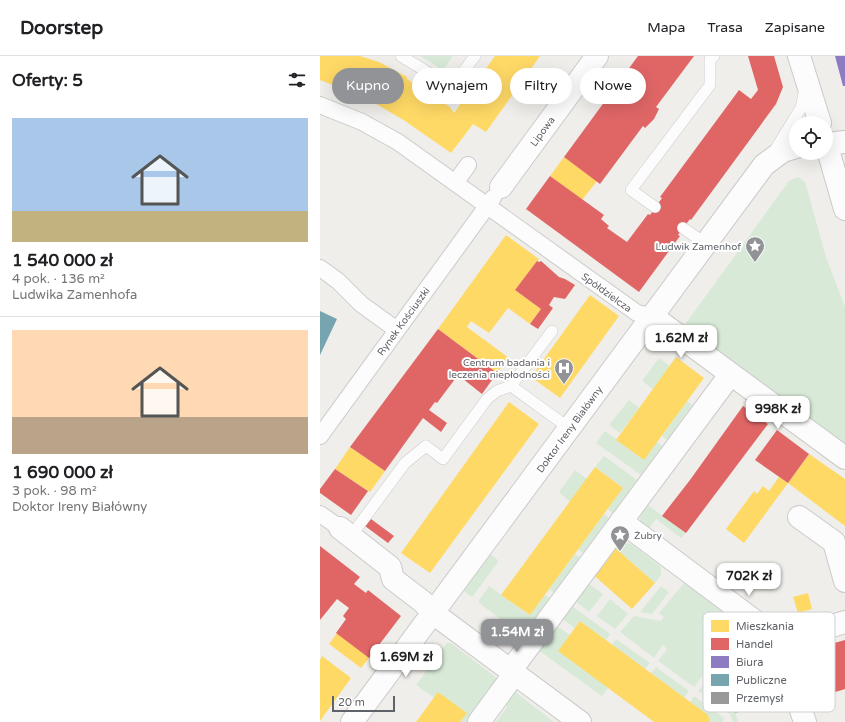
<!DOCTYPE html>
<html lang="pl">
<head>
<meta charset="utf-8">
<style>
	:root { --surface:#fff; --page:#f6f6f6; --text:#202124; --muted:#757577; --line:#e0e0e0; --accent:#919396 }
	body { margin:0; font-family:"Varela Round",sans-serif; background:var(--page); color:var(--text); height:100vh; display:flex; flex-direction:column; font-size:15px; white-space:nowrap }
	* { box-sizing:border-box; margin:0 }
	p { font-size:13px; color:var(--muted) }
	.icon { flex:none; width:22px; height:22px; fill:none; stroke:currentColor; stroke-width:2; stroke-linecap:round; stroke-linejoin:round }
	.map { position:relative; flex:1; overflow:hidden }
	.details { display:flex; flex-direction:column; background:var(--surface); width:320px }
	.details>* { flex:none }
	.banner { position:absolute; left:12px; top:12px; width:380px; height:36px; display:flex; gap:8px }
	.tools { position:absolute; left:469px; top:60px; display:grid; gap:8px }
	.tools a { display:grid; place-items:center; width:44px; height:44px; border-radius:50%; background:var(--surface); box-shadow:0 4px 16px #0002; font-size:20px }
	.scale { position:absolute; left:12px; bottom:10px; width:63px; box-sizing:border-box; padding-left:4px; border:2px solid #5f6268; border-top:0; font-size:11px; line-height:14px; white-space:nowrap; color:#5f6268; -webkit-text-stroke:3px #fff; paint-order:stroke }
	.price { position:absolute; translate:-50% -34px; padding:0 9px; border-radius:8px; background:#fff; color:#222; font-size:13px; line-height:26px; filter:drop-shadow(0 1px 2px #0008) }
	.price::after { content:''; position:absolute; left:50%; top:24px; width:12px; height:9px; margin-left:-6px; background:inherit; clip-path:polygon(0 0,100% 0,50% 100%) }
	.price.on { background:var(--accent); color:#fff }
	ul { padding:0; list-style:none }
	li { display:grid; align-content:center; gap:8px; height:212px; padding:0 12px }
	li+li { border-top:1px solid var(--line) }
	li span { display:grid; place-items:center; height:124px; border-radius:0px; color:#555 }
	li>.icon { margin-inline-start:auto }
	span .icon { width:72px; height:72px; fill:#fffc; stroke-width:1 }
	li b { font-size:17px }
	h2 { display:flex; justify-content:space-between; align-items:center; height:48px; padding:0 12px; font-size:17px }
	.tag { padding:0 14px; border-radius:18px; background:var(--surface); box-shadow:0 4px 16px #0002; font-size:14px; line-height:36px }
	.tag.on { background:var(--accent); color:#fff }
	header { display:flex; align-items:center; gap:24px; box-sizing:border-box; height:56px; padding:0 20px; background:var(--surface); border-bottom:1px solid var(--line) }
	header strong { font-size:19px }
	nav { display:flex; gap:22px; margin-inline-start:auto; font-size:14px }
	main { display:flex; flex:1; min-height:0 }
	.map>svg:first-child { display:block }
</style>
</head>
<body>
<header>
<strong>Doorstep</strong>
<nav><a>Mapa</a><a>Trasa</a><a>Zapisane</a></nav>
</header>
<main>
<section class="details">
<h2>Oferty: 5<svg class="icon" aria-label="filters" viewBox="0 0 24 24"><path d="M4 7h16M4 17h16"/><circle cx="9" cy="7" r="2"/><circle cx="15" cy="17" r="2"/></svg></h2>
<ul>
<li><span style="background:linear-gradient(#a9c7e8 75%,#c2b280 0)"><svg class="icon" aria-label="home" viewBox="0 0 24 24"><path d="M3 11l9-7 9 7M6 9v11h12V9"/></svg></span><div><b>1 540 000 zł</b><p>4 pok. · 136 m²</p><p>Ludwika Zamenhofa</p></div></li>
<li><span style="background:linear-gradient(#ffd9b3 70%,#b9a48a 0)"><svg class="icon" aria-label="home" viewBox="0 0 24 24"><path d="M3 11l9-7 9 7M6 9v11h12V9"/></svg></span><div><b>1 690 000 zł</b><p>3 pok. · 98 m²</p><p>Doktor Ireny Białówny</p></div></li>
</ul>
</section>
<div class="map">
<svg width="525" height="666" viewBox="0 0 525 666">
	<rect width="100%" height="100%" fill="#efeeea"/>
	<path fill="#d8ead7" d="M 100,0 L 133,0 L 123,14 Z
		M 478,121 L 485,126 L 506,201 L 525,251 L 525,394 L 361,274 L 469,125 Z
		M 339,302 L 350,310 L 333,333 L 322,325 Z
		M 309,344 L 319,352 L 300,377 L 289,369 Z
		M 367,345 L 372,349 L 347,384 L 342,380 Z
		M 285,375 L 324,404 L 337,386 L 342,390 L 321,419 L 276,387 Z
		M 284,400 L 317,424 L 293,457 L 288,453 L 302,431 L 275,411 Z
		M 255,414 L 267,423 L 250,446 L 239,436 Z
		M 328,449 L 366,477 L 361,482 L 336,463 L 325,477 C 318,465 318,460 328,449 Z
		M 284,458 L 289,462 L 263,497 L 258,493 Z
		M 302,484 L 314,490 L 341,511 L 341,519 L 335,527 L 293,490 L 296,486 Z
		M 170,498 L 178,504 L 178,506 L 153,540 L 150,540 L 143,534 Z
		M 255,498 L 260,502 L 234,537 L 229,533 Z
		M 268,527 L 283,538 L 269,556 L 255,545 Z
		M 364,527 L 441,583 L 405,592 L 374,631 L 338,605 L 347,593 L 343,589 L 334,602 L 300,576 L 314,560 L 341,565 L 344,561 L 339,557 Z
		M 169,530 L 209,559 L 225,539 L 230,542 L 202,580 L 158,546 Z
		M 341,530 L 349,536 L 332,558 L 320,556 Z
		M 290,543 L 308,558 L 295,573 L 277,560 Z
		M 251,549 L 290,578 L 286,584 L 260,565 L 255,572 L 241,562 Z
		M 236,569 L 250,579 L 288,632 L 282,640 L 218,594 Z
		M 296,583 L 330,607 L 325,613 L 292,589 Z
		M 127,587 L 131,587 L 178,623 L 151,666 L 140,666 L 147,657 L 118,636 L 114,642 L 96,629 Z
		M 402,606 L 418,666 L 413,666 L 410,658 L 378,635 Z
		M 336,611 L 369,635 L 364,642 L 331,617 Z
		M 194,635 L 234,666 L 176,666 L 187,651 L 184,643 Z
		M 374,640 L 404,662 L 403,666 L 390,666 L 370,646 Z"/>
	<path fill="#ffd966" d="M 0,0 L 40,0 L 59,6 L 87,21 L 87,23 L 130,51 L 134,57 L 175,0 L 220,0 L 166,76 L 153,68 L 131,97 L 85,65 L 46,42 L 0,24 Z
		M 244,101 L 277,125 L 262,144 L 230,120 Z
		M 186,179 L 219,203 L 195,234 L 221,253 L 210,268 L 188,252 L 169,277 L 151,265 L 147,271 L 189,302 L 177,317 L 118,273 Z
		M 270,239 L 299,260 L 240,342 L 211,321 Z
		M 356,301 L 384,322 L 324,404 L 296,384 Z
		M 189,346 L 219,368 L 110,517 L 81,497 Z
		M 30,391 L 65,415 L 50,436 L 15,413 Z
		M 489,398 L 525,423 L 525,470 L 468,427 Z
		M 275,411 L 303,432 L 210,559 L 181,539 Z
		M 459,421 L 468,427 L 424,487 L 406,473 L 434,435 L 437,438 L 443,430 L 449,435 Z
		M 293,490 L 335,527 L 312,553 L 270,516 Z
		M 488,537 L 492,553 L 478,557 L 473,541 Z
		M 260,565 L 388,659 L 390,666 L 334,666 L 238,595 Z
		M 17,577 L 49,602 L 41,612 L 9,588 Z
		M 2,600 L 31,622 L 0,665 L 0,604 Z
		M 118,636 L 147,657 L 140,666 L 96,666 Z"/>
	<path fill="#e06666" d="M 318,0 L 374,0 L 336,51 L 339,53 L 334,63 L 325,72 L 323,70 L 280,128 L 244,101 Z
		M 428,0 L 454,0 L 463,31 L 456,48 L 371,164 L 370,163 L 358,179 L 360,180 L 319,236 L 206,153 L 230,120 L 284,159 L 281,163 L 289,170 L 287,172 L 307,186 L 328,158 L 330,159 L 342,142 L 340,141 L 419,34 L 431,43 L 438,34 Z
		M 217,205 L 219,206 L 221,205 L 239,221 L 245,223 L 255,229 L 245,243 L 234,241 L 229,249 L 233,252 L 218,273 L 210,268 L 221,253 L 195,234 Z
		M 118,273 L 177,317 L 162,338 L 138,319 L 117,347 L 115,346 L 109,354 L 127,367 L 121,376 L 103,362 L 65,415 L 30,391 Z
		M 423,350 L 448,368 L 366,477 L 342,460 L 370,424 Z
		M 457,374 L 489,398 L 468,427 L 435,404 Z
		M 15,413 L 48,435 L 31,459 L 0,437 L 0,433 Z
		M 51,463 L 74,480 L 68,487 L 45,470 Z
		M 0,490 L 40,521 L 34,528 L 46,537 L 48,534 L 81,560 L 49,602 L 16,577 L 26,563 L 23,560 L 29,552 L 17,543 L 0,564 Z
		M 525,584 L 525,633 L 490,644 L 478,603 L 491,600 L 489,594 Z"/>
	<path fill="#8e7cc3" d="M 515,0 L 525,0 L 525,30 L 523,30 Z"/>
	<path fill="#76a5af" d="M 0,255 L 17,263 L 0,299 Z"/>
	<path fill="#999" d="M 452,603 L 463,644 L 415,657 L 404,615 Z"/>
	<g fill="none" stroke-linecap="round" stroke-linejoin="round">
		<g stroke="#cbcacb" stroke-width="12">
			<path id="service" d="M 81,0 L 132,31 L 155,0
				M 454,96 L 481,52 L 485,33
				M 335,151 L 311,134 L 390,29 L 390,3 L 394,0
				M 363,172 L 386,188
				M 191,330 L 232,275
				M 31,480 L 85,407 L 106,390 L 123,403 L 167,343 L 177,335 L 191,330 L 249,372"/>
		</g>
		<g stroke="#cbcacb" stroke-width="18">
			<path id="pedestrian" d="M 0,49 L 42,66 L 78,86 L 317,257 L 332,260
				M 135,127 L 148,109
				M 0,212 L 18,225 L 41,248 L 77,274
				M 0,380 L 173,142
				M 0,458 L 20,472"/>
		</g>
		<g stroke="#cbcacb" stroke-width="24">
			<path id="minor" d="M 506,88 L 525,86
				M 181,131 L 277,0
				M 332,260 L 525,402
				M 479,461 L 514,486 L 525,525
				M 301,465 L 444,572 L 458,586 L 485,666
				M 20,472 L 70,511 L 73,523 L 103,546 L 113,557 L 260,666
				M 458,586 L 525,566
				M 191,614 L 410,319
				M 32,666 L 444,109 L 463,95 L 476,91
				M 159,666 L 195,617"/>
		</g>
		<g stroke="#cbcacb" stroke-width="24">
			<path id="tertiary" d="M 479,0 L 500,67
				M 506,87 L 525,153"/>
		</g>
		<use href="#service" stroke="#fdfcfc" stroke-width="11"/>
		<use href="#pedestrian" stroke="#fdfcfc" stroke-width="16"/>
		<use href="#minor" stroke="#fdfcfc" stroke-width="22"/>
		<use href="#tertiary" stroke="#fdfcfc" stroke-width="22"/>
	</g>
	<defs>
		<g id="sight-pin" transform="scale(1)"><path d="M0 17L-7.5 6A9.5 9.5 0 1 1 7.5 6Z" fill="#919396" stroke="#fff"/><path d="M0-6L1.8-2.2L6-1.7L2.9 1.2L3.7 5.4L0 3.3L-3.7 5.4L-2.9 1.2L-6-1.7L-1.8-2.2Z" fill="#fff"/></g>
		<g id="hospital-pin" transform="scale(1)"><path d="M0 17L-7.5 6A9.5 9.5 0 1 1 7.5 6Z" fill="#919396" stroke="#fff"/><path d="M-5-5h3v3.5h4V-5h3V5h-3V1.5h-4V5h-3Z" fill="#fff"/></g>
	</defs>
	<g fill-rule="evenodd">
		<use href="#sight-pin" x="435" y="190"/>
		<use href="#hospital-pin" x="244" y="312"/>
		<use href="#sight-pin" x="300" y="479"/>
	</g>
	<g text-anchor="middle" stroke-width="4" stroke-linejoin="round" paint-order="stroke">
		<g font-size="10" fill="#5f6268" stroke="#fff">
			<text transform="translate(222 75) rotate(-54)" y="4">Lipowa</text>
			<text transform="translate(287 236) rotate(36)" y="4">Spółdzielcza</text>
			<text transform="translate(83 265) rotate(-54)" y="4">Rynek Kościuszki</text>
			<text transform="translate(249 373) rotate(-54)" y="4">Doktor Ireny Białówny</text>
		</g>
		<g font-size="10" fill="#5f6268" stroke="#fff" text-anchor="end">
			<text x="421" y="194">Ludwik Zamenhof</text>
			<text x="230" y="310">Centrum badania i<tspan x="230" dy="12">leczenia niepłodności</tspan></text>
			<text x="314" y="483" text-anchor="start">Żubry</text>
		</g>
	</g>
	<rect x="383" y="556" width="132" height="100" rx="6" fill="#fff" stroke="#cfd0d2" stroke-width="1"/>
	<rect x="391" y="564" width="18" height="12" fill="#ffd966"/>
	<rect x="391" y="582" width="18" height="12" fill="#e06666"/>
	<rect x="391" y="600" width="18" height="12" fill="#8e7cc3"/>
	<rect x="391" y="618" width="18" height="12" fill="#76a5af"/>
	<rect x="391" y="636" width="18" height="12" fill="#999"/>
	<g font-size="11" fill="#5f6268">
		<text x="416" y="574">Mieszkania</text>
		<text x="416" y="592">Handel</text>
		<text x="416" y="610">Biura</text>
		<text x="416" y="628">Publiczne</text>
		<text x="416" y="646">Przemysł</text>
	</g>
</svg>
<div class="tools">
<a><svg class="icon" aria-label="locate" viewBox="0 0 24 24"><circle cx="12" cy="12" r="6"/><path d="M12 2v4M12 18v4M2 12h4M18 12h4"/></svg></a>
</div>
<div class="scale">20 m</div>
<b class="price" style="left:361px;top:303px">1.62M zł</b>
<b class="price" style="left:458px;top:374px">998K zł</b>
<b class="price" style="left:429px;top:541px">702K zł</b>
<b class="price on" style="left:197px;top:597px">1.54M zł</b>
<b class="price" style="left:86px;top:622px">1.69M zł</b>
<div class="banner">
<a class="tag on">Kupno</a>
<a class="tag">Wynajem</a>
<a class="tag">Filtry</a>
<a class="tag">Nowe</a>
</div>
</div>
</main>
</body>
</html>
